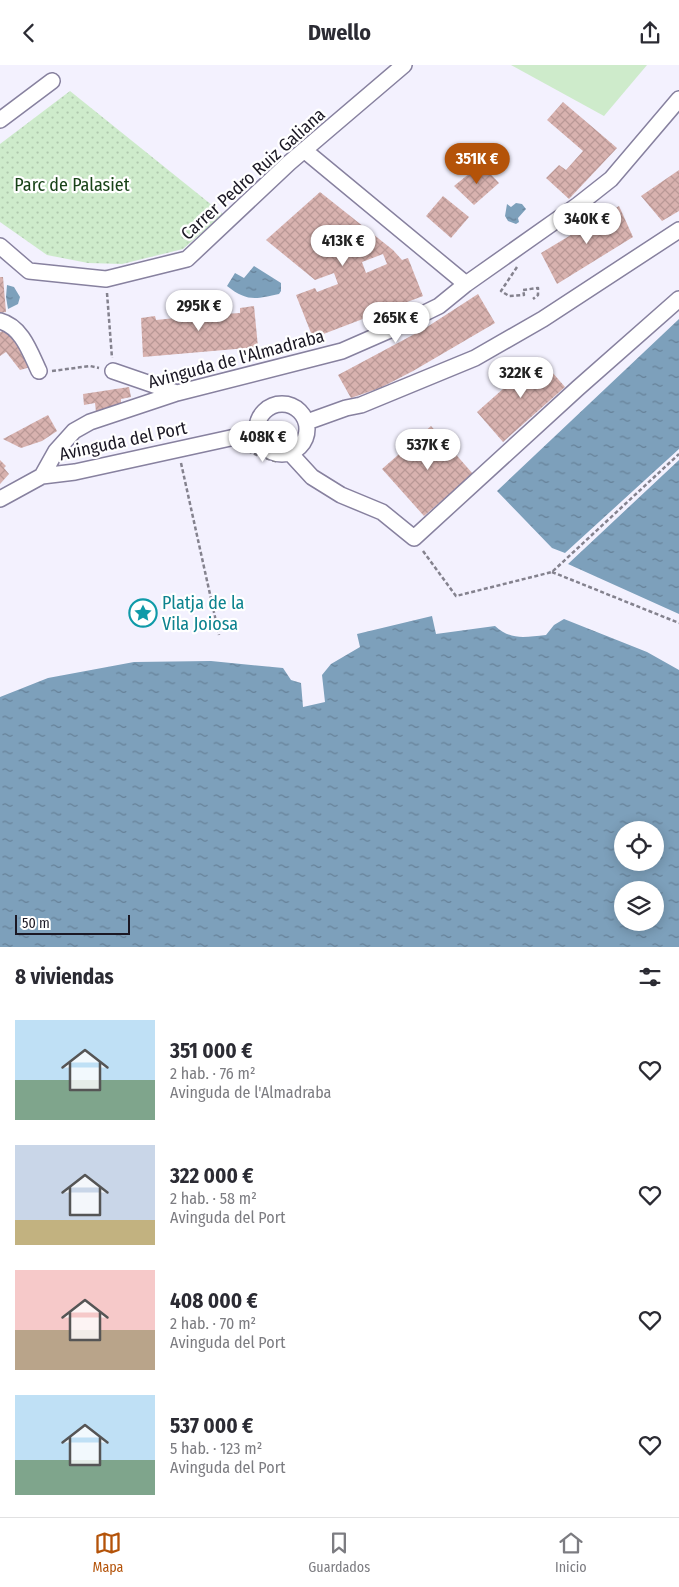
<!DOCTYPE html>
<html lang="es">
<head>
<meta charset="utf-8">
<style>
	:root { --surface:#fff; --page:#f2f2f3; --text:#2b2b33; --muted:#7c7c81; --line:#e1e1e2; --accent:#b45309 }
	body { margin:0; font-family:"Fira Sans Condensed",sans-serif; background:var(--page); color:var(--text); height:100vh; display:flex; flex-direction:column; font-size:19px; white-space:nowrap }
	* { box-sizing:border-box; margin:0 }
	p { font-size:16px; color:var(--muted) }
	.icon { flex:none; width:28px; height:28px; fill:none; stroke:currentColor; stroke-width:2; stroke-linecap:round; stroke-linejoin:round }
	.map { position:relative; height:882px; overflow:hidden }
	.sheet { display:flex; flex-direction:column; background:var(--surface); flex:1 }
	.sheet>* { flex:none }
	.tools { position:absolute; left:614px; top:756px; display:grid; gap:10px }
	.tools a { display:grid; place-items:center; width:50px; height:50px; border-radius:50%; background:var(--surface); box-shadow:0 2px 12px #0003; font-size:25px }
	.scale { position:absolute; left:15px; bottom:12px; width:115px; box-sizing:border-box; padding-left:5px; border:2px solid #1b1824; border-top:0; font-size:14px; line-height:18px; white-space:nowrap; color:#1b1824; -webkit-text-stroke:4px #fff; paint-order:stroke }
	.price { position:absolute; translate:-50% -42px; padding:0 11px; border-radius:18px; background:#fff; color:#222; font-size:16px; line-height:32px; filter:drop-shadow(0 1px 2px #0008) }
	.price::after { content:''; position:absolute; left:50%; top:30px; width:15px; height:11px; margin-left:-8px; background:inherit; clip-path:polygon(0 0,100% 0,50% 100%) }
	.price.selected { background:var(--accent); color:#fff }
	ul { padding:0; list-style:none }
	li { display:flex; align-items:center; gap:15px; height:125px; padding:0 15px }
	li span { display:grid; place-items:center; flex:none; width:140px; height:100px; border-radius:0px; color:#555 }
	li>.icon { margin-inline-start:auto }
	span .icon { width:60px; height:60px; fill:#fffc; stroke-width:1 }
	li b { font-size:21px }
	h2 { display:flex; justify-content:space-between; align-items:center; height:60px; padding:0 15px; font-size:21px }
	header { display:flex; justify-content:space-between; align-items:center; height:65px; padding:0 15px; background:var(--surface); font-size:22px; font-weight:700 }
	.dock { display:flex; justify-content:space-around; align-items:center; height:70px; border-top:1px solid var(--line); background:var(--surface); font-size:14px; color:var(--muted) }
	.dock a { display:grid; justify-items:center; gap:2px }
	.dock .selected { color:var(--accent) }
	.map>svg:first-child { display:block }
</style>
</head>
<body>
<header><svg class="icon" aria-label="back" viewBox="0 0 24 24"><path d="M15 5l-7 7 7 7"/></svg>Dwello<svg class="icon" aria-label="share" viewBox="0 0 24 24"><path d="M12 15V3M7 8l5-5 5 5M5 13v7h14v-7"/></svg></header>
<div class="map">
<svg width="679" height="882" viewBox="0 0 679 882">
	<defs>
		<pattern id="park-dots" width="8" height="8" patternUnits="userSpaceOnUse" patternTransform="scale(1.25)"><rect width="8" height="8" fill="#ceebcb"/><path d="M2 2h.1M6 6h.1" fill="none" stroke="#b0c9ae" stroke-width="1.8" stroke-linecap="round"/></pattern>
		<pattern id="water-ripples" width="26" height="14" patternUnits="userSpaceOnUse" patternTransform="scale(1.25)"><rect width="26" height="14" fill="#7da0bb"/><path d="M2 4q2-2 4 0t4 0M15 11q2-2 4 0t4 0" fill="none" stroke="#668198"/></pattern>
		<pattern id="building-cross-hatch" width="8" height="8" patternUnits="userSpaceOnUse" patternTransform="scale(1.25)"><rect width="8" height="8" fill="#d8b2af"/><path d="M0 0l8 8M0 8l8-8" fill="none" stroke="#b99896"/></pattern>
	</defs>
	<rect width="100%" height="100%" fill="#f3f1fe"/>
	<path fill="#ceebcb" d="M 511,0 L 647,0 L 604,51 Z"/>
	<path fill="url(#park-dots)" d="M 70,26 L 223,149 L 183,184 L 122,199 L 88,198 L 47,190 L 0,157 L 0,79 Z"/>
	<path fill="url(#water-ripples)" fill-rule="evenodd" d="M 516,138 L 522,139 L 526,144 L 518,153 L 519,157 L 516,159 L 508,156 L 505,151 L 507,139 L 511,142 Z
		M 254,201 L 281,218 L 281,226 L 279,229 C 256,234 247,237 227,221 L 235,208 L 244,213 Z
		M 7,220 L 14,222 L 20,232 L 18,239 L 8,244 L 6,232 Z
		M 679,254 L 679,384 L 565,488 L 552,483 L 497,426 Z
		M 679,395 L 679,549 L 568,499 Z
		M 432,551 L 436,569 L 495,561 C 512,576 525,572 546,570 L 554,560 L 564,554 L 647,587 L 679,605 L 679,882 L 0,882 L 0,632 L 48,613 L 134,597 L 211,596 L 283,603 L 291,615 L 301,618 L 303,642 L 325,637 L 322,610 L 331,599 L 360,582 L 357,569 ZM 622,765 L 655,765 L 655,798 L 622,798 ZM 622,825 L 655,825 L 655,858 L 622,858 Z"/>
	<path fill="url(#building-cross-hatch)" fill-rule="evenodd" d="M 563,37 L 617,83 L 569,134 L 546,113 L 559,100 L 566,105 L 583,86 L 547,55 Z
		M 481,99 L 499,118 L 474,140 L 454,121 Z
		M 679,105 L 679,146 L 662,156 L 641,131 Z
		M 320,127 L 393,185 L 402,195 L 408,193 L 423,231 L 313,273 L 296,230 L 315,223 L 317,227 L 338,219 L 334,208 L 315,215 L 266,175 ZM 383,189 L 387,199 L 366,208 L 362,197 Z
		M 443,131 L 469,152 L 451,173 L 426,151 Z
		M 619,141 L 633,172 L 557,219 L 541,188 Z
		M 0,212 L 3,212 L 6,247 L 0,248 Z
		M 478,229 L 495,258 L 413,306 L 380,323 L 351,333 L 338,310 L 424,264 Z
		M 206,238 L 208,250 L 240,248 L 240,243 L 254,241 L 258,282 L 143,292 L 141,253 L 155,251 L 156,255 L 186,252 L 186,240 Z
		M 10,263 L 34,301 L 20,305 L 6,287 L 0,291 L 0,267 Z
		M 539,292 L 565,322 L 503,377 L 477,347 Z
		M 129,322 L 131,332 L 121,334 L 121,342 L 96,347 L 95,338 L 84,340 L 83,329 Z
		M 48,350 L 57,366 L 42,376 L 21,383 L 3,374 Z
		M 431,361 L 473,409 L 424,451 L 382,404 Z
		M 0,395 L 6,401 L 4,403 L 9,409 L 0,419 Z"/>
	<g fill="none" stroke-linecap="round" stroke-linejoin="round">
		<g stroke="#87819f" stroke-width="18">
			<path id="minor" d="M 0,55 L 52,16
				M 304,85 L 466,219
				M 0,181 L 29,206 L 106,214 L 187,194 L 289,98 L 404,0
				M 0,256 C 22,262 30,287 39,306
				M 113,306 L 177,328
				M257 364a25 25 0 1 1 50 0a25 25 0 1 1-50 0Z
				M 307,357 L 346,343 L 361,340 L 475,293 L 543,254 L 679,165
				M 290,388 L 312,412 L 341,430 L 382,447 L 414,473 L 578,323 L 679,234
				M 42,411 L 56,386 L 74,366 L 90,357 L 177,328 L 342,286 L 390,265 L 439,241 L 466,219 L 578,140 L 611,114 L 679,34
				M 0,434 L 42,411 L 75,407 L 235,372 L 249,369 L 258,370"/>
		</g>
		<path stroke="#84828e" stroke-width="2.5" stroke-dasharray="4 2.5" stroke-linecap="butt" d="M 517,202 L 501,226 L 509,231 L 524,230 L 523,225 L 538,223 L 538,230 L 533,234
			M 107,228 L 112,293
			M 52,306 L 90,301 L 99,303
			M 248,386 L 259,391 L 278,397
			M 181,398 L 219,570
			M 423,486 L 456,531 L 552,507 L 679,389
			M 552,507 L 679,558"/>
		<use href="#minor" stroke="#fff" stroke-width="15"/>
	</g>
	<defs>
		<g id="sight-ring" transform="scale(1.4375)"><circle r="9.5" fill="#fff" stroke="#0f9aa8" stroke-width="1.5"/><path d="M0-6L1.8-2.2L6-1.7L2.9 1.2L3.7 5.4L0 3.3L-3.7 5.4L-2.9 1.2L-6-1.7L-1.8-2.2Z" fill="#0f9aa8"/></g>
	</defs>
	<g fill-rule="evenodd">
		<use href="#sight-ring" x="143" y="548"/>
	</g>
	<g text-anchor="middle" stroke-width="4.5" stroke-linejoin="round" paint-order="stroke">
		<g font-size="18" fill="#1b1824" stroke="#fff">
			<text transform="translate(253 109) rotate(-42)" y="6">Carrer Pedro Ruiz Galiana</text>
			<text transform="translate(236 294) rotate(-15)" y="6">Avinguda de l'Almadraba</text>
			<text transform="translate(123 376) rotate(-12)" y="6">Avinguda del Port</text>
		</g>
		<g font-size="18" fill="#194318" stroke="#fff">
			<text x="72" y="126">Parc de Palasiet</text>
		</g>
		<g font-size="18" fill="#0d838f" stroke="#fff" text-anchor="start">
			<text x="162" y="544">Platja de la<tspan x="162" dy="21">Vila Joiosa</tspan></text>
		</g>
	</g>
</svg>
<div class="tools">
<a><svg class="icon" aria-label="locate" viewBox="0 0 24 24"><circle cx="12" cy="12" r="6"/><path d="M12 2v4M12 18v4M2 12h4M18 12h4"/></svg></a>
<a><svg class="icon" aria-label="layers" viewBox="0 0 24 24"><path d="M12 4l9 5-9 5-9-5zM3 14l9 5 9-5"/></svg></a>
</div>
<div class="scale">50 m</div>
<b class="price selected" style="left:477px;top:120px">351K €</b>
<b class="price" style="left:587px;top:180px">340K €</b>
<b class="price" style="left:343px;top:202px">413K €</b>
<b class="price" style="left:199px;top:267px">295K €</b>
<b class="price" style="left:396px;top:279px">265K €</b>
<b class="price" style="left:521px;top:334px">322K €</b>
<b class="price" style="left:263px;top:398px">408K €</b>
<b class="price" style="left:428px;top:406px">537K €</b>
</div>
<section class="sheet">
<h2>8 viviendas<svg class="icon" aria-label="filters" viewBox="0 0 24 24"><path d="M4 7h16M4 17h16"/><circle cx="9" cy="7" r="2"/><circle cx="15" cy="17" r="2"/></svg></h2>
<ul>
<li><span style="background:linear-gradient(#bfe0f5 60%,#7fa58c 0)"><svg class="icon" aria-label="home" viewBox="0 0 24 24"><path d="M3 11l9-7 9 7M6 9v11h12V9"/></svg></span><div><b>351 000 €</b><p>2 hab. · 76 m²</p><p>Avinguda de l'Almadraba</p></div><svg class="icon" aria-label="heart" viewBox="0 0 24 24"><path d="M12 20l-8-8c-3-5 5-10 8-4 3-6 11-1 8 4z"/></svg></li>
<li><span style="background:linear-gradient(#c9d6e8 75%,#c2b280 0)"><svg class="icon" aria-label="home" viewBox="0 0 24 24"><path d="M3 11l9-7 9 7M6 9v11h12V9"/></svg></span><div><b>322 000 €</b><p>2 hab. · 58 m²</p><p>Avinguda del Port</p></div><svg class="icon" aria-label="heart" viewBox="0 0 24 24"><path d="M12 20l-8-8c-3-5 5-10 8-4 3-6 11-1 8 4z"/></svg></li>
<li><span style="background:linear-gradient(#f6c9c9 60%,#b9a48a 0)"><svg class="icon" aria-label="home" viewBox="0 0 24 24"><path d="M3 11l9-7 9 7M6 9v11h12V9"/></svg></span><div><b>408 000 €</b><p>2 hab. · 70 m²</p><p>Avinguda del Port</p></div><svg class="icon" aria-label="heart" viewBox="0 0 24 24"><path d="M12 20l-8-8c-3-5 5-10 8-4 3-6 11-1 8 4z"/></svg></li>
<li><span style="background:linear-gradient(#bfe0f5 65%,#7fa58c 0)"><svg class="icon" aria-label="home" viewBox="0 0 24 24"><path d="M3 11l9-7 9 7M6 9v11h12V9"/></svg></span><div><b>537 000 €</b><p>5 hab. · 123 m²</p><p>Avinguda del Port</p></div><svg class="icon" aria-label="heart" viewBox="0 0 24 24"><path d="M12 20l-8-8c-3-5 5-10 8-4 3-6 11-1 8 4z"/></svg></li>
</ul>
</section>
<nav class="dock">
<a class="selected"><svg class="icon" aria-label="map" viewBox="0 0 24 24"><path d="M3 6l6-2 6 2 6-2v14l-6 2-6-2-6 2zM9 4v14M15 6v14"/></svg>Mapa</a>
<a><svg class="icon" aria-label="saved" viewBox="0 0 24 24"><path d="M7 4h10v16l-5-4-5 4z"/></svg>Guardados</a>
<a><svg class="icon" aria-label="home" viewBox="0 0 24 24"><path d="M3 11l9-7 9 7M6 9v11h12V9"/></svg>Inicio</a>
</nav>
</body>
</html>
